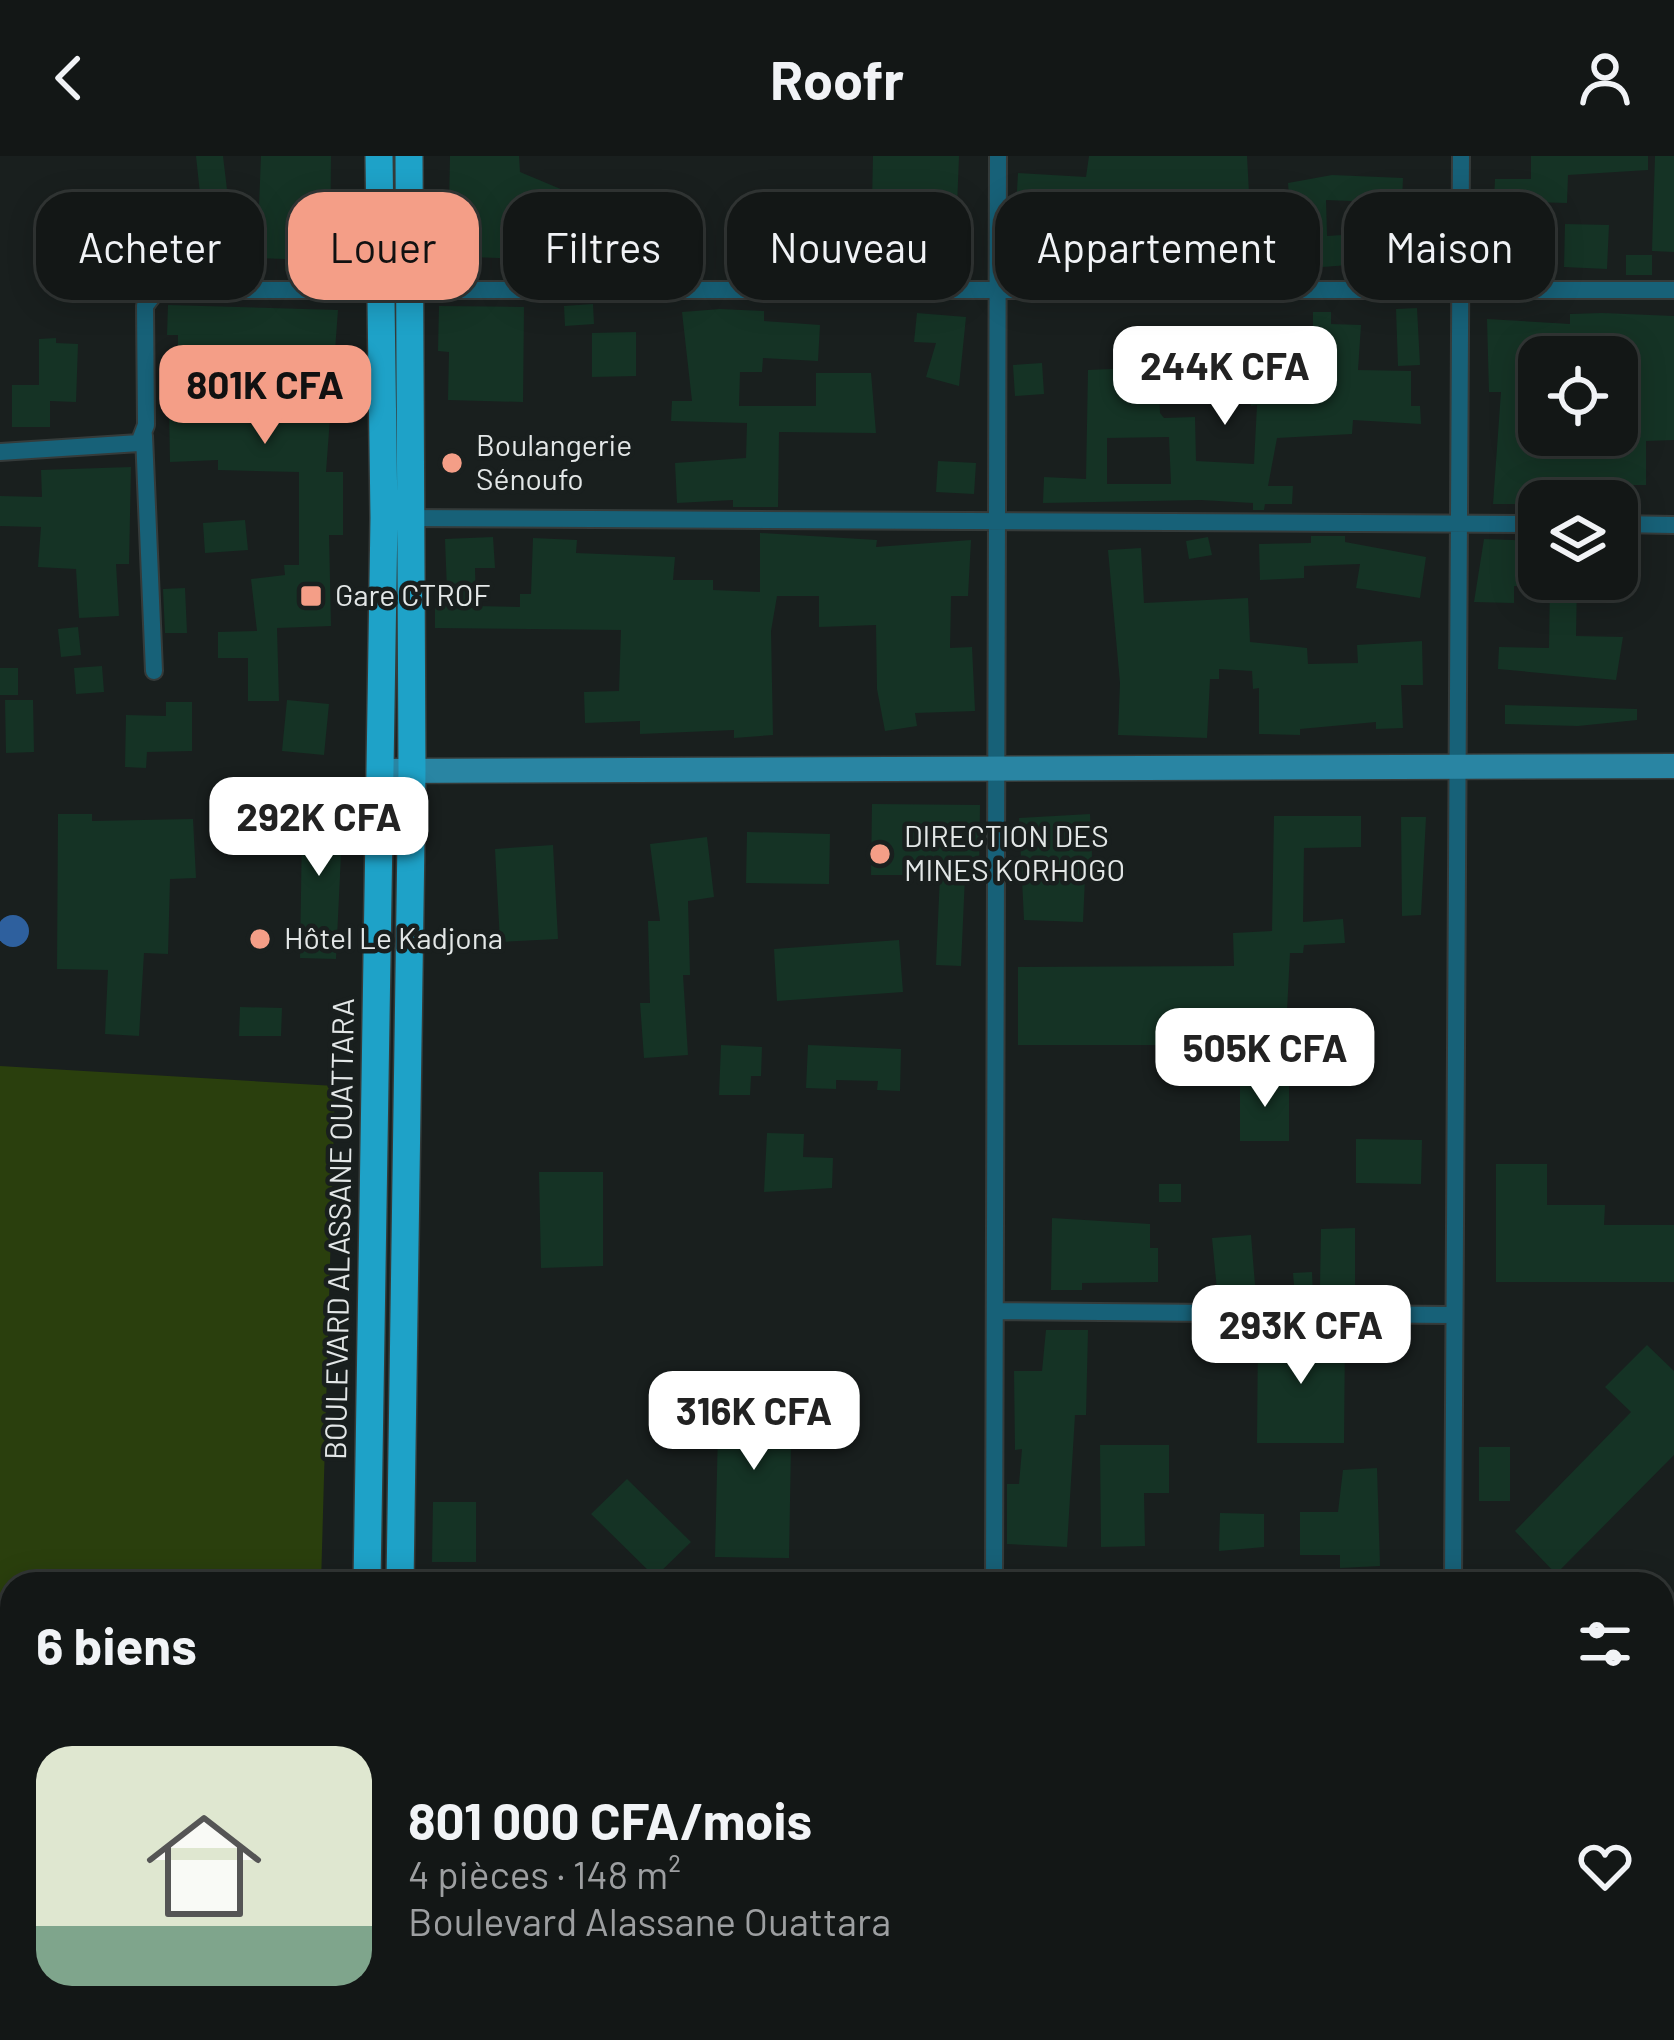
<!DOCTYPE html>
<html lang="fr">
<head>
<meta charset="utf-8">
<style>
	:root { --surface:#131716; --page:#202423; --text:#f1f3f6; --muted:#9d9fa1; --line:#323635; --accent:#f49e87 }
	body { margin:0; font-family:Barlow,sans-serif; background:var(--page); color:var(--text); height:100vh; display:flex; flex-direction:column; font-size:45px; white-space:nowrap }
	* { box-sizing:border-box; margin:0 }
	p { font-size:39px; color:var(--muted) }
	.icon { flex:none; width:66px; height:66px; fill:none; stroke:currentColor; stroke-width:2; stroke-linecap:round; stroke-linejoin:round }
	.map { position:relative; flex:1; overflow:hidden }
	.drawer { position:absolute; left:0px; top:1416px; width:1674px; height:468px; display:flex; flex-direction:column; background:var(--surface); border-radius:36px 36px 0 0; box-shadow:0 6px 30px #0003,0 0 0 3px var(--line) }
	.drawer>* { flex:none }
	.hud { position:absolute; left:36px; top:36px; width:1602px; height:108px; display:flex; gap:24px }
	.buttons { position:absolute; left:1518px; top:180px; display:grid; gap:24px }
	.buttons a { display:grid; place-items:center; width:120px; height:120px; border-radius:24px; background:var(--surface); box-shadow:0 6px 30px #0003,0 0 0 3px var(--line); font-size:60px }
	.price { position:absolute; translate:-50% -102px; padding:0 27px; border-radius:24px; background:#fff; color:#222; font-size:39px; line-height:78px; filter:drop-shadow(0 3px 6px #0008) }
	.price::after { content:''; position:absolute; left:50%; top:72px; width:36px; height:27px; margin-left:-18px; background:inherit; clip-path:polygon(0 0,100% 0,50% 100%) }
	.price.active { background:var(--accent); color:#111 }
	ul { padding:0; list-style:none }
	li { display:flex; align-items:center; gap:36px; height:300px; padding:0 36px }
	li+li { border-top:3px solid var(--line) }
	li span { display:grid; place-items:center; flex:none; width:336px; height:240px; border-radius:36px; color:#555 }
	li>.icon { margin-inline-start:auto }
	span .icon { width:144px; height:144px; fill:#fffc; stroke-width:1 }
	li b { font-size:51px }
	h2 { display:flex; justify-content:space-between; align-items:center; height:144px; padding:0 36px; font-size:51px }
	.tag { padding:0 42px; border-radius:36px; background:var(--surface); box-shadow:0 6px 30px #0003,0 0 0 3px var(--line); font-size:42px; line-height:108px }
	.tag.active { background:var(--accent); color:#111 }
	header { display:flex; justify-content:space-between; align-items:center; height:156px; padding:0 36px; background:var(--surface); font-size:54px; font-weight:700 }
	.map>svg:first-child { display:block }
</style>
</head>
<body>
<header><svg class="icon" aria-label="back" viewBox="0 0 24 24"><path d="M15 5l-7 7 7 7"/></svg>Roofr<svg class="icon" aria-label="person" viewBox="0 0 24 24"><circle cx="12" cy="8" r="4"/><path d="M4 21q1-7 8-7t8 7"/></svg></header>
<div class="map">
<svg width="1674" height="1884" viewBox="0 0 1674 1884">
	<rect width="100%" height="100%" fill="#191f1e"/>
	<path fill="#2a3f0d" d="M 0,910 L 335,930 L 321,1428 L 12,1428 L 12,1872 L 308,1872 L 307,1884 L 0,1884 Z"/>
	<path fill="#2e609e" d="M-3 775a16 16 0 1 1 32 0a16 16 0 1 1-32 0Z"/>
	<path fill="#153325" fill-rule="evenodd" d="M 196,0 L 223,0 L 237,118 L 204,118 L 204,102 L 172,102 L 170,115 L 146,112 L 149,90 L 159,92 L 160,70 L 193,72 L 193,66 L 203,66 Z
		M 261,0 L 331,0 L 330,114 L 285,115 L 285,103 L 257,102 Z
		M 450,0 L 519,0 L 520,16 L 563,34 L 544,76 L 522,103 L 448,100 Z
		M 873,0 L 959,0 L 955,103 L 837,105 L 831,51 L 872,46 Z
		M 1089,0 L 1247,0 L 1249,37 L 1289,39 L 1288,27 L 1332,19 L 1403,22 L 1402,47 L 1326,44 L 1327,80 L 1403,75 L 1402,105 L 1296,113 L 1296,104 L 1248,105 L 1247,120 L 1218,119 L 1222,49 L 1188,48 L 1188,117 L 1169,117 L 1169,108 L 1121,107 L 1122,46 L 1084,45 L 1080,109 L 1013,105 L 1018,17 L 1086,21 Z
		M 1531,0 L 1648,0 L 1648,14 L 1568,19 L 1567,47 L 1494,45 L 1495,23 L 1531,23 Z
		M 1655,0 L 1674,0 L 1674,96 L 1652,95 Z
		M 1478,44 L 1504,45 L 1488,121 L 1473,121 L 1483,61 L 1476,61 Z
		M 1565,68 L 1609,69 L 1607,113 L 1564,111 Z
		M 1626,99 L 1652,99 L 1652,119 L 1626,119 Z
		M 593,148 L 594,168 L 565,170 L 564,150 Z
		M 168,149 L 338,154 L 326,316 L 343,316 L 343,379 L 329,379 L 331,470 L 277,472 L 279,545 L 248,545 L 248,502 L 218,502 L 218,476 L 257,475 L 251,423 L 285,419 L 284,409 L 299,409 L 299,316 L 218,314 L 218,304 L 170,306 L 169,253 L 178,252 L 178,179 L 167,179 Z
		M 439,150 L 524,151 L 523,246 L 448,244 L 449,196 L 438,195 Z
		M 1417,152 L 1420,209 L 1398,210 L 1396,153 Z
		M 720,153 L 764,155 L 764,165 L 820,169 L 818,205 L 763,202 L 762,216 L 740,216 L 739,250 L 816,250 L 816,217 L 871,217 L 876,277 L 779,276 L 778,351 L 733,351 L 733,344 L 677,347 L 675,307 L 746,302 L 747,267 L 671,265 L 672,245 L 692,245 L 682,156 Z
		M 1313,156 L 1331,156 L 1331,168 L 1361,169 L 1358,214 L 1411,215 L 1411,250 L 1420,250 L 1421,268 L 1353,264 L 1352,278 L 1277,282 L 1268,330 L 1293,330 L 1292,348 L 1265,348 L 1264,354 L 1253,354 L 1253,347 L 1201,344 L 1043,347 L 1044,321 L 1086,323 L 1088,214 L 1158,211 L 1160,257 L 1164,262 L 1195,261 L 1196,305 L 1254,308 L 1257,249 L 1251,250 L 1250,226 L 1313,224 ZM 1169,281 L 1171,328 L 1107,328 L 1107,282 Z
		M 917,157 L 966,161 L 959,230 L 926,221 L 936,187 L 914,186 Z
		M 1602,157 L 1674,160 L 1674,284 L 1646,285 L 1646,329 L 1625,329 L 1625,339 L 1594,339 L 1594,330 L 1529,330 L 1529,348 L 1493,348 L 1501,236 L 1489,236 L 1487,163 L 1570,168 L 1570,158 ZM 1614,183 L 1614,195 L 1623,195 L 1616,293 L 1555,293 L 1555,279 L 1539,279 L 1539,258 L 1527,258 L 1526,201 L 1564,201 L 1564,184 Z
		M 1242,170 L 1241,198 L 1213,198 L 1215,171 Z
		M 636,176 L 636,220 L 592,221 L 592,177 Z
		M 56,182 L 56,187 L 78,188 L 76,246 L 50,245 L 50,271 L 12,271 L 12,229 L 39,229 L 39,183 Z
		M 1042,207 L 1044,238 L 1015,240 L 1013,209 Z
		M 938,305 L 976,307 L 974,338 L 936,336 Z
		M 131,311 L 129,408 L 116,408 L 119,460 L 79,462 L 76,413 L 38,411 L 41,371 L 0,370 L 0,340 L 42,341 L 41,314 Z
		M 245,364 L 248,394 L 205,397 L 203,367 Z
		M 760,377 L 877,384 L 876,391 L 971,384 L 968,440 L 951,440 L 950,492 L 972,491 L 975,555 L 915,557 L 917,570 L 885,575 L 877,533 L 876,469 L 819,471 L 819,440 L 777,440 L 771,475 L 773,579 L 734,582 L 734,574 L 640,578 L 640,565 L 585,567 L 584,536 L 619,535 L 621,474 L 435,472 L 435,434 L 447,434 L 445,383 L 493,381 L 495,412 L 475,412 L 476,450 L 520,451 L 520,438 L 531,438 L 533,382 L 577,384 L 576,397 L 675,401 L 673,424 L 713,424 L 713,434 L 760,436 Z
		M 1311,380 L 1345,380 L 1345,386 L 1426,401 L 1420,442 L 1356,432 L 1360,408 L 1304,410 L 1304,422 L 1260,424 L 1259,388 L 1311,387 Z
		M 1208,381 L 1212,399 L 1189,403 L 1186,385 Z
		M 1484,383 L 1539,385 L 1539,430 L 1514,430 L 1514,447 L 1474,446 Z
		M 1141,392 L 1144,447 L 1248,442 L 1250,486 L 1307,492 L 1308,508 L 1358,507 L 1357,489 L 1422,485 L 1423,529 L 1401,529 L 1403,572 L 1376,573 L 1376,566 L 1300,573 L 1300,579 L 1259,578 L 1259,532 L 1253,533 L 1252,515 L 1219,513 L 1219,523 L 1210,523 L 1207,582 L 1118,579 L 1120,527 L 1108,394 Z
		M 1550,423 L 1577,423 L 1576,480 L 1623,481 L 1616,524 L 1498,513 L 1499,491 L 1549,492 Z
		M 185,432 L 187,477 L 165,477 L 163,433 Z
		M 78,471 L 81,499 L 61,501 L 58,473 Z
		M 102,510 L 104,536 L 76,538 L 74,512 Z
		M 0,512 L 18,512 L 18,539 L 0,539 Z
		M 5,544 L 33,544 L 34,596 L 6,597 Z
		M 287,544 L 329,548 L 324,599 L 282,595 Z
		M 166,546 L 192,546 L 192,595 L 147,596 L 146,612 L 125,611 L 126,559 L 166,560 Z
		M 1505,549 L 1637,553 L 1637,564 L 1578,570 L 1505,568 Z
		M 290,648 L 343,656 L 336,803 L 300,802 L 302,671 L 290,671 Z
		M 872,648 L 980,649 L 979,720 L 965,720 L 961,810 L 936,809 L 940,719 L 871,719 Z
		M 58,658 L 92,658 L 92,665 L 193,663 L 196,722 L 170,723 L 168,798 L 144,797 L 139,880 L 105,878 L 108,814 L 57,813 Z
		M 1090,658 L 1093,721 L 1085,722 L 1083,766 L 1024,764 L 1019,662 Z
		M 1274,660 L 1361,660 L 1361,691 L 1304,692 L 1303,766 L 1343,763 L 1345,787 L 1304,789 L 1303,797 L 1290,797 L 1287,855 L 1325,855 L 1325,899 L 1273,899 L 1273,889 L 1018,889 L 1018,811 L 1234,810 L 1233,777 L 1272,775 Z
		M 1401,661 L 1426,661 L 1421,759 L 1402,760 Z
		M 747,676 L 830,678 L 829,728 L 746,727 Z
		M 707,681 L 714,741 L 688,745 L 690,819 L 683,819 L 688,899 L 644,902 L 640,847 L 650,847 L 648,765 L 660,765 L 650,688 Z
		M 553,689 L 558,783 L 500,786 L 495,693 Z
		M 899,784 L 903,836 L 777,845 L 774,793 Z
		M 240,851 L 282,852 L 281,880 L 239,880 Z
		M 721,889 L 762,891 L 761,920 L 751,920 L 750,939 L 719,939 Z
		M 808,889 L 901,893 L 900,935 L 877,934 L 878,925 L 836,924 L 836,933 L 806,932 Z
		M 1289,922 L 1289,985 L 1240,985 L 1240,923 Z
		M 767,977 L 804,978 L 803,1001 L 833,1002 L 832,1032 L 764,1036 Z
		M 1356,983 L 1422,984 L 1421,1028 L 1356,1027 Z
		M 1496,1008 L 1547,1008 L 1547,1049 L 1605,1049 L 1604,1069 L 1674,1069 L 1674,1126 L 1496,1126 Z
		M 539,1016 L 603,1016 L 603,1110 L 541,1112 Z
		M 1159,1028 L 1181,1028 L 1181,1046 L 1159,1046 Z
		M 1052,1062 L 1150,1068 L 1150,1092 L 1158,1092 L 1158,1126 L 1082,1127 L 1082,1134 L 1051,1134 Z
		M 1355,1072 L 1355,1130 L 1320,1130 L 1321,1073 Z
		M 1251,1079 L 1256,1141 L 1218,1144 L 1212,1082 Z
		M 1312,1116 L 1313,1140 L 1295,1141 L 1293,1117 Z
		M 1046,1174 L 1088,1174 L 1086,1259 L 1075,1259 L 1067,1391 L 1007,1388 L 1007,1328 L 1019,1328 L 1022,1293 L 1015,1294 L 1014,1215 L 1042,1215 Z
		M 1258,1175 L 1345,1175 L 1344,1287 L 1257,1287 Z
		M 1647,1189 L 1674,1215 L 1674,1299 L 1556,1418 L 1515,1375 L 1631,1256 L 1605,1231 Z
		M 719,1232 L 792,1233 L 789,1402 L 715,1401 Z
		M 1100,1289 L 1169,1289 L 1169,1337 L 1144,1337 L 1145,1390 L 1101,1391 Z
		M 1479,1291 L 1510,1291 L 1510,1345 L 1479,1345 Z
		M 1377,1312 L 1380,1410 L 1340,1412 L 1340,1399 L 1300,1399 L 1300,1356 L 1338,1356 L 1343,1314 Z
		M 627,1323 L 691,1386 L 655,1421 L 591,1358 Z
		M 433,1346 L 476,1346 L 476,1406 L 432,1406 Z
		M 1220,1357 L 1264,1358 L 1264,1391 L 1219,1395 Z"/>
	<g fill="none" stroke-linecap="round" stroke-linejoin="round">
		<g stroke="#353b3a" stroke-width="20">
			<path id="street" d="M 144,280 L 154,515
				M 0,296 L 139,287 L 146,269 L 145,150 L 154,138 L 172,134 L 1674,134
				M 403,362 L 1539,368
				M 1617,368 L 1674,369
				M 995,1155 L 1452,1159
				M 994,1426 L 1349,1428
				M 994,1428 L 998,0
				M 1453,1428 L 1461,0
				M 1457,1872 L 1457,1884
				M 991,1884 L 991,1872"/>
		</g>
		<g stroke="#353b3a" stroke-width="27">
			<path id="secondary" d="M 379,615 L 1674,610"/>
		</g>
		<g stroke="#353b3a" stroke-width="30">
			<path id="primary" d="M 367,1428 L 384,362 L 379,0
				M 400,1428 L 412,615 L 409,0
				M 365,1884 L 365,1872
				M 394,1884 L 394,1872"/>
		</g>
		<use href="#street" stroke="#176178" stroke-width="16"/>
		<use href="#secondary" stroke="#2985a3" stroke-width="24"/>
		<use href="#primary" stroke="#1ea2c8" stroke-width="27"/>
	</g>
	<g fill="#f49e87" stroke="#191f1e" stroke-width="4.5">
		<circle cx="452" cy="307" r="12"/>
		<rect x="299" y="428" width="24" height="24" rx="6"/>
		<circle cx="880" cy="698" r="12"/>
		<circle cx="260" cy="783" r="12"/>
	</g>
	<g text-anchor="middle" stroke-width="9" stroke-linejoin="round" paint-order="stroke">
		<g font-size="30" fill="#e3e7e7" stroke="#191f1e" text-anchor="start">
			<text x="476" y="300">Boulangerie<tspan x="476" dy="34">Sénoufo</tspan></text>
			<text x="335" y="450">Gare CTROF</text>
			<text x="904" y="691">DIRECTION DES<tspan x="904" dy="34">MINES KORHOGO</tspan></text>
			<text x="284" y="793">Hôtel Le Kadjona</text>
		</g>
		<g font-size="30" fill="#e3e7e7" stroke="#191f1e">
			<text transform="translate(340 1073) rotate(-89)" y="10">BOULEVARD ALASSANE OUATTARA</text>
		</g>
	</g>
</svg>
<div class="buttons">
<a><svg class="icon" aria-label="locate" viewBox="0 0 24 24"><circle cx="12" cy="12" r="6"/><path d="M12 2v4M12 18v4M2 12h4M18 12h4"/></svg></a>
<a><svg class="icon" aria-label="layers" viewBox="0 0 24 24"><path d="M12 4l9 5-9 5-9-5zM3 14l9 5 9-5"/></svg></a>
</div>
<b class="price" style="left:1225px;top:272px">244K CFA</b>
<b class="price active" style="left:265px;top:291px">801K CFA</b>
<b class="price" style="left:319px;top:723px">292K CFA</b>
<b class="price" style="left:1265px;top:954px">505K CFA</b>
<b class="price" style="left:1301px;top:1231px">293K CFA</b>
<b class="price" style="left:754px;top:1317px">316K CFA</b>
<div class="hud">
<a class="tag">Acheter</a>
<a class="tag active">Louer</a>
<a class="tag">Filtres</a>
<a class="tag">Nouveau</a>
<a class="tag">Appartement</a>
<a class="tag">Maison</a>
</div>
<section class="drawer">
<h2>6 biens<svg class="icon" aria-label="filters" viewBox="0 0 24 24"><path d="M4 7h16M4 17h16"/><circle cx="9" cy="7" r="2"/><circle cx="15" cy="17" r="2"/></svg></h2>
<ul>
<li><span style="background:linear-gradient(#dfe7d0 75%,#7fa58c 0)"><svg class="icon" aria-label="home" viewBox="0 0 24 24"><path d="M3 11l9-7 9 7M6 9v11h12V9"/></svg></span><div><b>801 000 CFA/mois</b><p>4 pièces · 148 m²</p><p>Boulevard Alassane Ouattara</p></div><svg class="icon" aria-label="heart" viewBox="0 0 24 24"><path d="M12 20l-8-8c-3-5 5-10 8-4 3-6 11-1 8 4z"/></svg></li>
</ul>
</section>
</div>
</body>
</html>
